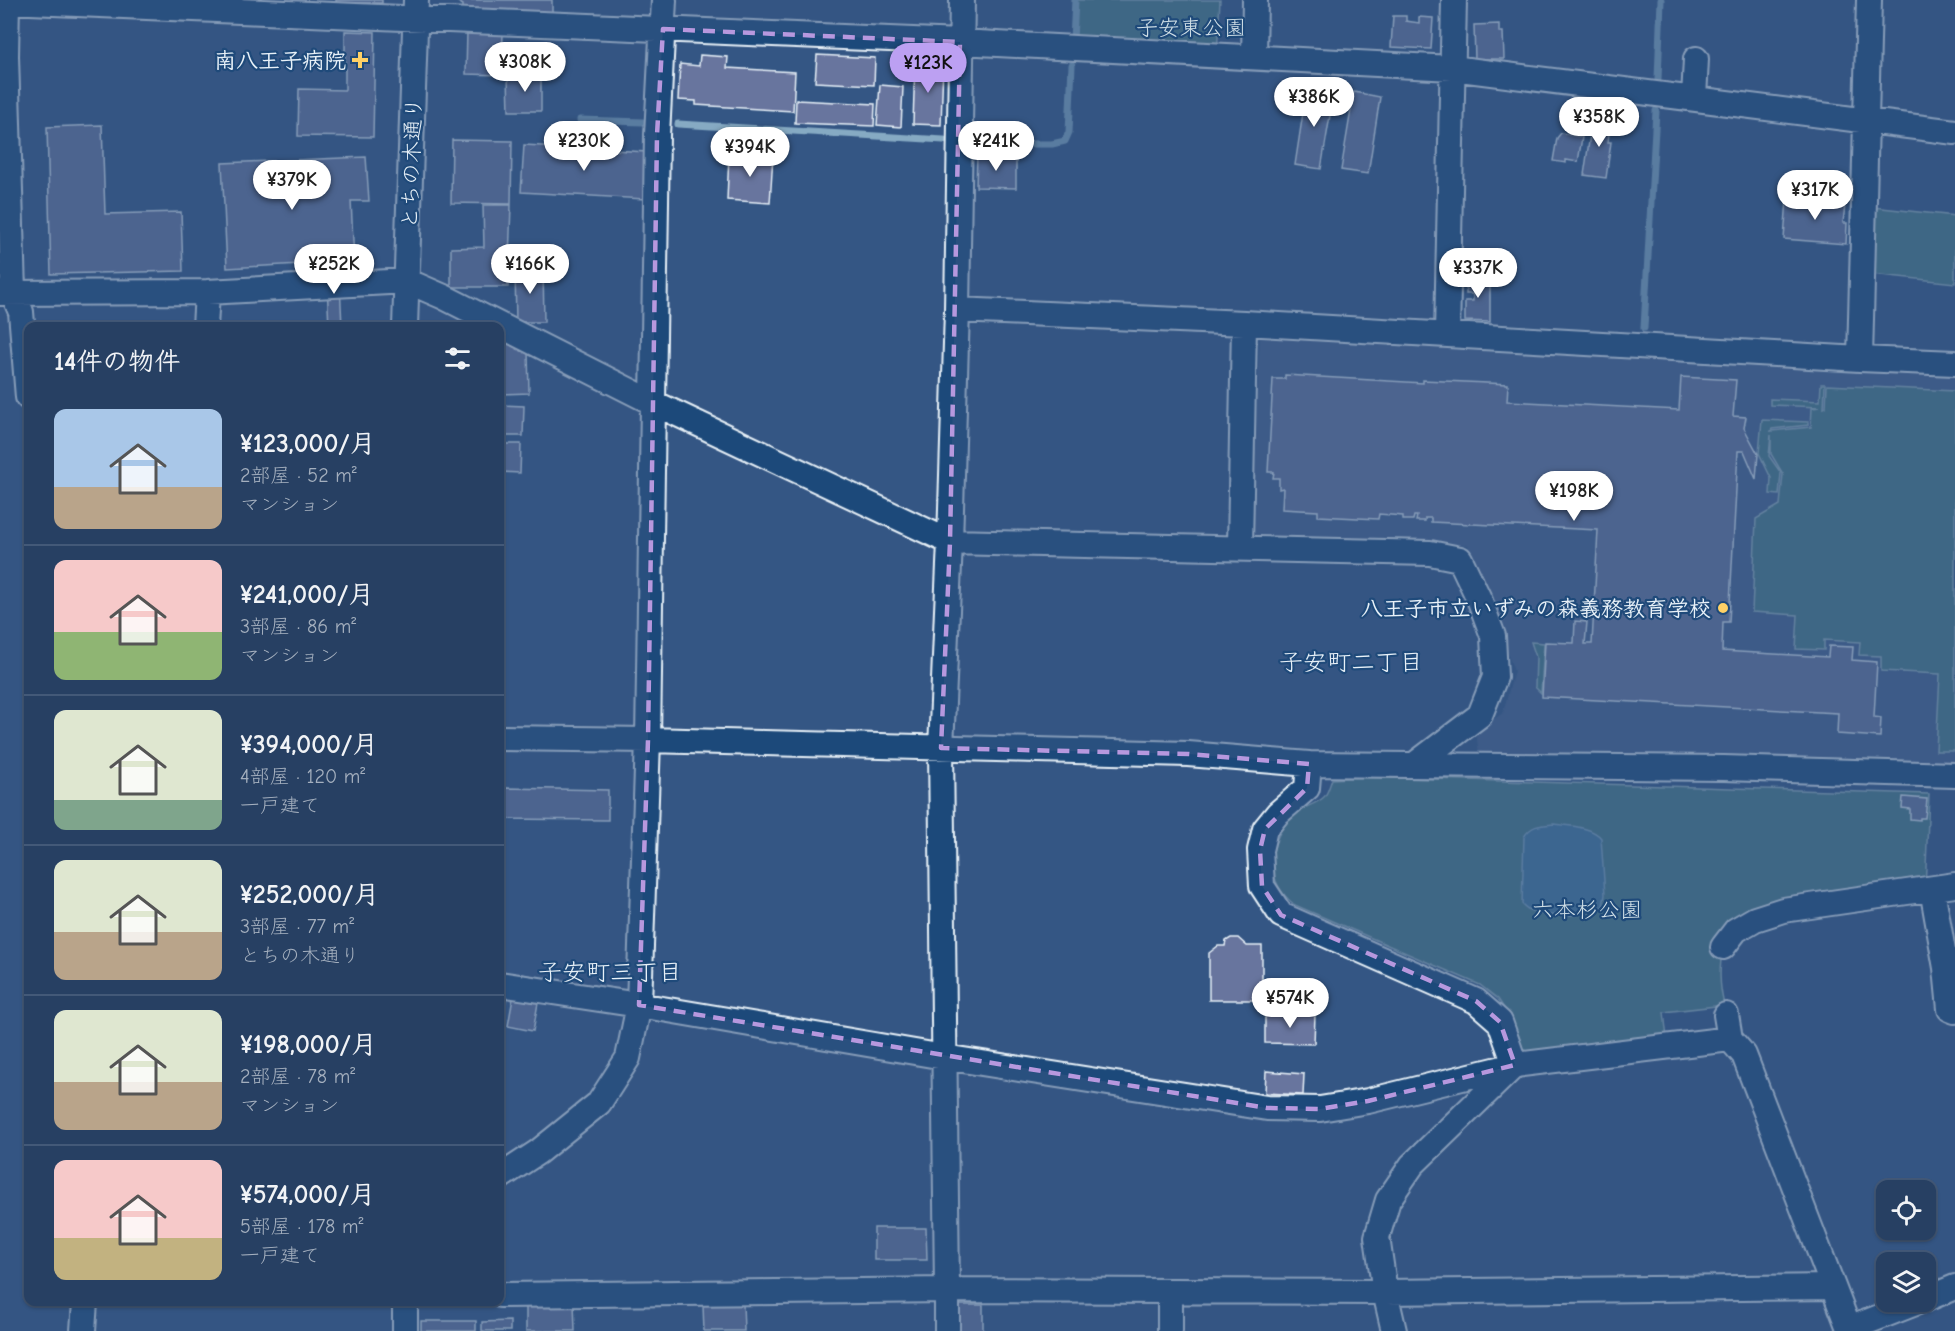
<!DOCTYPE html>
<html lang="ja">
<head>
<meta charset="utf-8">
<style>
	:root { --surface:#274063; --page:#2f4769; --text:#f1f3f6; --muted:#a4afbe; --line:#435978; --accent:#bca0f2 }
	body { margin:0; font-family:"Comic Neue","Klee One",sans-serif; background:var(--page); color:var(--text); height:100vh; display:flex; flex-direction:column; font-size:22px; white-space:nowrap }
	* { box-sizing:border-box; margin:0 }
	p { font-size:20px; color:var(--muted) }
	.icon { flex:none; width:33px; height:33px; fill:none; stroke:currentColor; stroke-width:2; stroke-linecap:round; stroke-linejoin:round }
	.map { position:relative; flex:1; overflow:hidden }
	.side { position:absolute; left:24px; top:322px; width:480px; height:984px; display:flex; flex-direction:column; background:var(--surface); border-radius:12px; box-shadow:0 2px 4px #0004,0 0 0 2px var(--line) }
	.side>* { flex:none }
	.buttons { position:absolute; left:1876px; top:1180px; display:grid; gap:12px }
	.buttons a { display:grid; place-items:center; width:60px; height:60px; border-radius:12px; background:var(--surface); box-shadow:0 2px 4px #0004,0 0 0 2px var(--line); font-size:30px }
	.price { position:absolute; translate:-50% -51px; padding:0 14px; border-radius:21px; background:#fff; color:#222; font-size:20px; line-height:39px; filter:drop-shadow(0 2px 3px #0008) }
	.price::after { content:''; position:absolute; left:50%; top:36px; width:18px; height:14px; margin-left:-9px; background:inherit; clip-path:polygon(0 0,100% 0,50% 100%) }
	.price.on { background:var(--accent); color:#111 }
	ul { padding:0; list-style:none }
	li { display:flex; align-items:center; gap:18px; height:150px; padding:0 30px }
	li+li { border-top:2px solid var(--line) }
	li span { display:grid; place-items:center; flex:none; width:168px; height:120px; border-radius:12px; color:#555 }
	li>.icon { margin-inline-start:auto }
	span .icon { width:72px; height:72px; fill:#fffc; stroke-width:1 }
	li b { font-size:26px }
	h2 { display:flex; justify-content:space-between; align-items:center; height:72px; padding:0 30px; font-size:26px }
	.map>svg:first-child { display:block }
</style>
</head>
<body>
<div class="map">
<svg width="1955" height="1331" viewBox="0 0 1955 1331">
	<rect width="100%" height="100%" fill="#345684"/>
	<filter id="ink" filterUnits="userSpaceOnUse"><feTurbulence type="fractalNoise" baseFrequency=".0167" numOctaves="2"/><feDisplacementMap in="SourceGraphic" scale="12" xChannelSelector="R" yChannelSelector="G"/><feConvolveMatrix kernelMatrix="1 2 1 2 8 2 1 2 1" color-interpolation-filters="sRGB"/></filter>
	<g filter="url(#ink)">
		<path fill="#47628e" d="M 1260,336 L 1955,375 L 1955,767 L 1479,754 L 1476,731 L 1503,713 L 1514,671 L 1468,545 L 1250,535 Z"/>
		<path fill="#4b7c88" stroke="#9ab6c0" stroke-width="1.5" d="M 1075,0 L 1220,0 L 1217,55 L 1073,47 Z
			M 1863,206 L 1955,216 L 1955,283 L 1862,273 Z
			M 1821,384 L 1825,384 L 1824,408 L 1826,407 L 1827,385 L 1955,391 L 1955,751 L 1936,751 L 1940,674 L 1881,671 L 1881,656 L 1859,655 L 1860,642 L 1824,640 L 1824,650 L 1796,649 L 1798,615 L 1752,612 L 1756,519 L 1780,505 L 1783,474 L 1771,454 L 1771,435 L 1769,456 L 1781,473 L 1779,495 L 1770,494 L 1771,478 L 1759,453 L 1762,420 L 1808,422 L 1808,425 L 1772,429 L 1771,431 L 1811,427 L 1812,408 L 1820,407 L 1770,405 L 1770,399 L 1820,401 Z
			M 1531,642 L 1544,643 L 1541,693 L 1535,687 L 1536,657 Z
			M 1366,777 L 1929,794 L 1925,891 L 1783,910 L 1723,947 C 1719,968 1719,984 1724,1005 L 1664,1012 L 1668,1047 L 1522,1064 L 1510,1017 L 1498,999 L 1480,985 L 1295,905 C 1264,881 1267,843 1292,816 C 1301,807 1316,805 1324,797 C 1328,793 1330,784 1332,779 Z"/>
		<path fill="#447aa0" stroke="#86aac3" stroke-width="1.5" d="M 1554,824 C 1567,826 1592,826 1601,838 L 1605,895 L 1603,906 C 1587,917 1536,921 1522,904 L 1524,837 C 1531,825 1540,825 1554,824 Z"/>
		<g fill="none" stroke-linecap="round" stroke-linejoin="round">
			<path stroke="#86aac3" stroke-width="7" d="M 1073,40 L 1075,0
				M 1658,79 L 1661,0
				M 580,120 L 643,122
				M 678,124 L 944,140
				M 975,144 L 1052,144 L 1065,141 L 1069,132 L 1072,65
				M 1644,328 L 1656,111"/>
		</g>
		<path fill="#68749e" stroke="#e8f1f8" stroke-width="1.5" d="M 336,0 L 382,0 L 382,3 L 336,3 Z
			M 455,0 L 552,0 L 552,14 L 463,11 L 463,5 Z
			M 1393,16 L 1406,16 L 1406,21 L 1419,23 L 1419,17 L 1433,18 L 1431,49 L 1391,47 Z
			M 1499,24 L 1499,32 L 1503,32 L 1504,59 L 1475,59 L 1474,25 Z
			M 345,31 L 375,32 L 373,137 L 298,136 L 299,89 L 345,90 Z
			M 467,31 L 503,31 L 502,75 L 466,74 Z
			M 700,55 L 728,57 L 727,68 L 795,72 L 793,111 L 696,105 L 696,101 L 678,100 L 680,64 L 699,66 Z
			M 817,55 L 875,58 L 874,85 L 815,82 Z
			M 915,62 L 943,63 L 941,125 L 913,124 Z
			M 508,76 L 541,76 L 541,111 L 509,111 Z
			M 880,85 L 903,87 L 901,127 L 877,125 Z
			M 1307,87 L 1334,92 L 1321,169 L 1295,165 Z
			M 1354,92 L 1380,97 L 1368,174 L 1341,170 Z
			M 796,100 L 875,104 L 874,126 L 795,123 Z
			M 1593,115 L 1611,117 L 1608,142 L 1611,142 L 1606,178 L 1584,175 Z
			M 102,125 L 105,214 L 181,212 L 183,271 L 51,274 L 47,127 Z
			M 1561,133 L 1582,137 L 1578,162 L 1566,160 L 1566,163 L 1553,161 L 1557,138 Z
			M 452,140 L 512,141 L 511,204 L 451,203 Z
			M 524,145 L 647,152 L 645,199 L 521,192 Z
			M 729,154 L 773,156 L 770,203 L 727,200 Z
			M 977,155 L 1016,156 L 1016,188 L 976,187 Z
			M 366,157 L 369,201 L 351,201 L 354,261 L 227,268 L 222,163 Z
			M 1799,195 L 1820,197 L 1819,203 L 1845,205 L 1843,223 L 1847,223 L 1846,244 L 1784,239 L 1787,199 L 1798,200 Z
			M 483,205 L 511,205 L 508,287 L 451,287 L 451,248 L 484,247 Z
			M 339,262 L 342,327 L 329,327 L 326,263 Z
			M 543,268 L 544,322 L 516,322 L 515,269 Z
			M 1466,275 L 1490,275 L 1490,322 L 1465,321 L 1465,301 L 1473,301 L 1473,294 L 1466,294 Z
			M 500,337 L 528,352 L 529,393 L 500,394 Z
			M 1285,375 L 1423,383 L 1423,380 L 1508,384 L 1507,401 L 1679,410 L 1681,377 L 1736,380 L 1733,416 L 1746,417 L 1744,428 L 1758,454 L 1756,479 L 1744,451 L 1738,451 L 1729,622 L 1723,622 L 1722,651 L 1828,657 L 1829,646 L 1853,647 L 1852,660 L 1877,662 L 1874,717 L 1881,718 L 1880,737 L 1837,734 L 1838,713 L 1542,697 L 1545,642 L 1574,643 L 1575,621 L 1587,622 L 1585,644 L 1592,644 L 1598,530 L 1431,522 L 1431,518 L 1425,518 L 1425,521 L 1416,521 L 1417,516 L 1414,516 L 1413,520 L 1403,520 L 1403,516 L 1379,514 L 1378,519 L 1318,516 L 1318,511 L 1282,509 L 1283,488 L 1279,489 L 1279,478 L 1273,478 L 1274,472 L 1268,472 L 1273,379 L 1285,379 Z
			M 500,405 L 524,406 L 523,436 L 500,436 Z
			M 500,444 L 521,444 L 520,473 L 500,472 Z
			M 504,788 L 608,790 L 608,820 L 503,819 Z
			M 1903,797 L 1927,799 L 1925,818 L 1920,818 L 1920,820 L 1910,819 L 1910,809 L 1902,808 Z
			M 1231,938 L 1238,938 L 1247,946 L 1262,946 L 1262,1000 L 1209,1000 L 1209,953 L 1218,946 L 1225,946 L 1226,941 Z
			M 500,998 L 506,999 L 501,1027 L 500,1027 Z
			M 513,998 L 538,1003 L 533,1031 L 508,1026 Z
			M 1265,1014 L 1315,1014 L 1314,1044 L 1265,1043 Z
			M 1266,1071 L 1304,1074 L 1303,1095 L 1265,1093 Z
			M 874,1228 L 926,1228 L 927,1260 L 874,1260 Z
			M 526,1303 L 574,1303 L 575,1331 L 526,1331 Z
			M 743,1304 L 744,1331 L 704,1331 L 703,1305 Z
			M 959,1305 L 983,1305 L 983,1331 L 960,1331 Z
			M 421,1321 L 476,1321 L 476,1331 L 421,1331 Z
			M 510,1321 L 510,1331 L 482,1331 L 482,1322 Z"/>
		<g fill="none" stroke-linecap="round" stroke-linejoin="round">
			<g stroke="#e8f1f8" stroke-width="28">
				<path id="minor" d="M 7,0 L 6,56 L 13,293 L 21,312 L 28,397
					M 962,0 L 957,310 L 950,542 L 941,748 L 947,1290 L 1385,1292 L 1832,1287
					M 7,1 L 960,42 L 1452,68 L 1955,132
					M 1254,57 L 1255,0
					M 1694,98 L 1696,59
					M 0,293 L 207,292 L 407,281 L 444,297 L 654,403 L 950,542 L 1430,553 L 1460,559 L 1480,601 L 1493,636 L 1495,677 L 1480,715 L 1414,765
					M 957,310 L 1244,323 L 1860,359 L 1955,363
					M 205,327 L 207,292
					M 405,327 L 416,0
					M 1447,334 L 1454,0
					M 1860,359 L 1869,0
					M 1240,548 L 1244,323
					M 500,738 L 648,740 L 1188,754 L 1309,764 L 1724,768 L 1955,775
					M 1309,764 L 1307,788 L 1278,813 L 1265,829 L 1260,850 L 1262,886 L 1281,915 L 1476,1001 L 1500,1022 L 1515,1065 L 1412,1165 L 1388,1200 L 1377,1237 L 1385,1292 L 1394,1331
					M 1932,889 L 1946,968 L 1950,1009 L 1955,1011
					M 1723,947 L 1736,930 L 1755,919 L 1783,910 L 1955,885
					M 500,984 L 639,1005 L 944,1057 L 1267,1108 L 1320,1109 L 1368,1101 L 1515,1065 L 1730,1039 L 1744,1055 L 1850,1331
					M 1726,1015 L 1730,1039
					M 500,1177 L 538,1152 L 599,1103 L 628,1058 L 639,1005 L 648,740 L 657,135 L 664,0
					M 1170,1291 L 1170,1331
					M 500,1295 L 947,1290 L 947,1331
					M 1926,1299 L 1955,1287
					M 405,1302 L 405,1331
					M 1849,1329 L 1918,1302
					M 83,1331 L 85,1302"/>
			</g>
			<use href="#minor" stroke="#1f4a7a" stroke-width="24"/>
		</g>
	</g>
	<path d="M0 0H1955V1331H0ZM 663,29 L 960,42 L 950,542 L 941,748 L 1188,754 L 1309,764 L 1307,788 L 1265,829 L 1260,850 L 1262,886 L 1281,915 L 1476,1001 L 1500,1022 L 1515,1065 L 1368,1101 L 1320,1109 L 1267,1108 L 639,1005 L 648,740 L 657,135 Z" fill="#345684" fill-opacity=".55" fill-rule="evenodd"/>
	<path fill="none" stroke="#b798de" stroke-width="4.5" stroke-dasharray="12 8" stroke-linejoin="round" d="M 663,29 L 960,42 L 950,542 L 941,748 L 1188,754 L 1309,764 L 1307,788 L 1265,829 L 1260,850 L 1262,886 L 1281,915 L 1476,1001 L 1500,1022 L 1515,1065 L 1368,1101 L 1320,1109 L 1267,1108 L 639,1005 L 648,740 L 657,135 Z"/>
	<g fill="#ffd166" stroke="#1f4a7a" stroke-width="2">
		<path d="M357 51h6v6h6v6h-6v6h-6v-6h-6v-6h6z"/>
		<circle cx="1723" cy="608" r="6"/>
	</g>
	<g text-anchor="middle" stroke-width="4.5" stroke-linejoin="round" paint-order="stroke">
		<g font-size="22" fill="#d0dfe7" stroke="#1f4a7a">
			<text x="1191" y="35">子安東公園</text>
			<text x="1587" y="917">六本杉公園</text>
		</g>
		<g font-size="22" font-weight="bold" fill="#e8f1f8" stroke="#1f4a7a" text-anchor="end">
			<text x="346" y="68">南八王子病院</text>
			<text x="1711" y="616">八王子市立いずみの森義務教育学校</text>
		</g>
		<g font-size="22" fill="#e8f1f8" stroke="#1f4a7a">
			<text transform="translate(411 163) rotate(-88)" y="8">とちの木通り</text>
		</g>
		<g font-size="24" fill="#e8f1f8" stroke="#1f4a7a">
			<text x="1351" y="670">子安町二丁目</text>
			<text x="610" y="980">子安町三丁目</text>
		</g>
	</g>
</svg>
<div class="buttons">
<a><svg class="icon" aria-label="locate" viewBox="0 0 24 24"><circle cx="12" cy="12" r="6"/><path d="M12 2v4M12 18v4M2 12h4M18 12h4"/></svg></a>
<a><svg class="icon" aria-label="layers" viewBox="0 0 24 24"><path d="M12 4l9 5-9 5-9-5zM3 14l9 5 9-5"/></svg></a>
</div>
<b class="price" style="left:525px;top:93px">¥308K</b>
<b class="price on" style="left:928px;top:94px">¥123K</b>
<b class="price" style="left:1314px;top:128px">¥386K</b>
<b class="price" style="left:1599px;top:148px">¥358K</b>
<b class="price" style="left:584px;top:172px">¥230K</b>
<b class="price" style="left:996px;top:172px">¥241K</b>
<b class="price" style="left:750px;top:178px">¥394K</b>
<b class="price" style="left:292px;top:211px">¥379K</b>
<b class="price" style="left:1815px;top:221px">¥317K</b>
<b class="price" style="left:334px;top:295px">¥252K</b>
<b class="price" style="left:530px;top:295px">¥166K</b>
<b class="price" style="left:1478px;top:299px">¥337K</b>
<b class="price" style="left:1574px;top:522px">¥198K</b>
<b class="price" style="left:1290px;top:1029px">¥574K</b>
<section class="side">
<h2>14件の物件<svg class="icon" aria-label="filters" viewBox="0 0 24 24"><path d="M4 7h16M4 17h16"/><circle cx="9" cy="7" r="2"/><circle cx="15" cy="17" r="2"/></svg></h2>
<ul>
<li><span style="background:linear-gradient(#a9c7e8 65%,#b9a48a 0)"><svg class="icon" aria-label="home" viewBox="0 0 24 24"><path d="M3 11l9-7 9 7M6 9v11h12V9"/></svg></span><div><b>¥123,000/月</b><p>2部屋 · 52 m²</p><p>マンション</p></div></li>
<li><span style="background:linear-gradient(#f6c9c9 60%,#8fb573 0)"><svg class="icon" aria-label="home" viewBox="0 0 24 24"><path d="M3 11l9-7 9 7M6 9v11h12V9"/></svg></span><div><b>¥241,000/月</b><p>3部屋 · 86 m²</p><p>マンション</p></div></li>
<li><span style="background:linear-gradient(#dfe7d0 75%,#7fa58c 0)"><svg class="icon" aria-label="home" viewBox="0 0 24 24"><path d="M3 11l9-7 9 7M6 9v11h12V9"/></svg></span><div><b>¥394,000/月</b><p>4部屋 · 120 m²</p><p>一戸建て</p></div></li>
<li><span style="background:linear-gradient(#dfe7d0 60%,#b9a48a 0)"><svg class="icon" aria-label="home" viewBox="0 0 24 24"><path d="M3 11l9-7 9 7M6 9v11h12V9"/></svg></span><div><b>¥252,000/月</b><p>3部屋 · 77 m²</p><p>とちの木通り</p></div></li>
<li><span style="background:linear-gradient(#dfe7d0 60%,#b9a48a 0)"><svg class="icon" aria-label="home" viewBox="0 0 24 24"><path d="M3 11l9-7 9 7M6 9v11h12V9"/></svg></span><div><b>¥198,000/月</b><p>2部屋 · 78 m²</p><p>マンション</p></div></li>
<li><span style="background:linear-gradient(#f6c9c9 65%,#c2b280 0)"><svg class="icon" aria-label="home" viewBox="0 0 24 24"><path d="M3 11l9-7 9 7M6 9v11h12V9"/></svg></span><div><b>¥574,000/月</b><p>5部屋 · 178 m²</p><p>一戸建て</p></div></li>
</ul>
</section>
</div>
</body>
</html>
